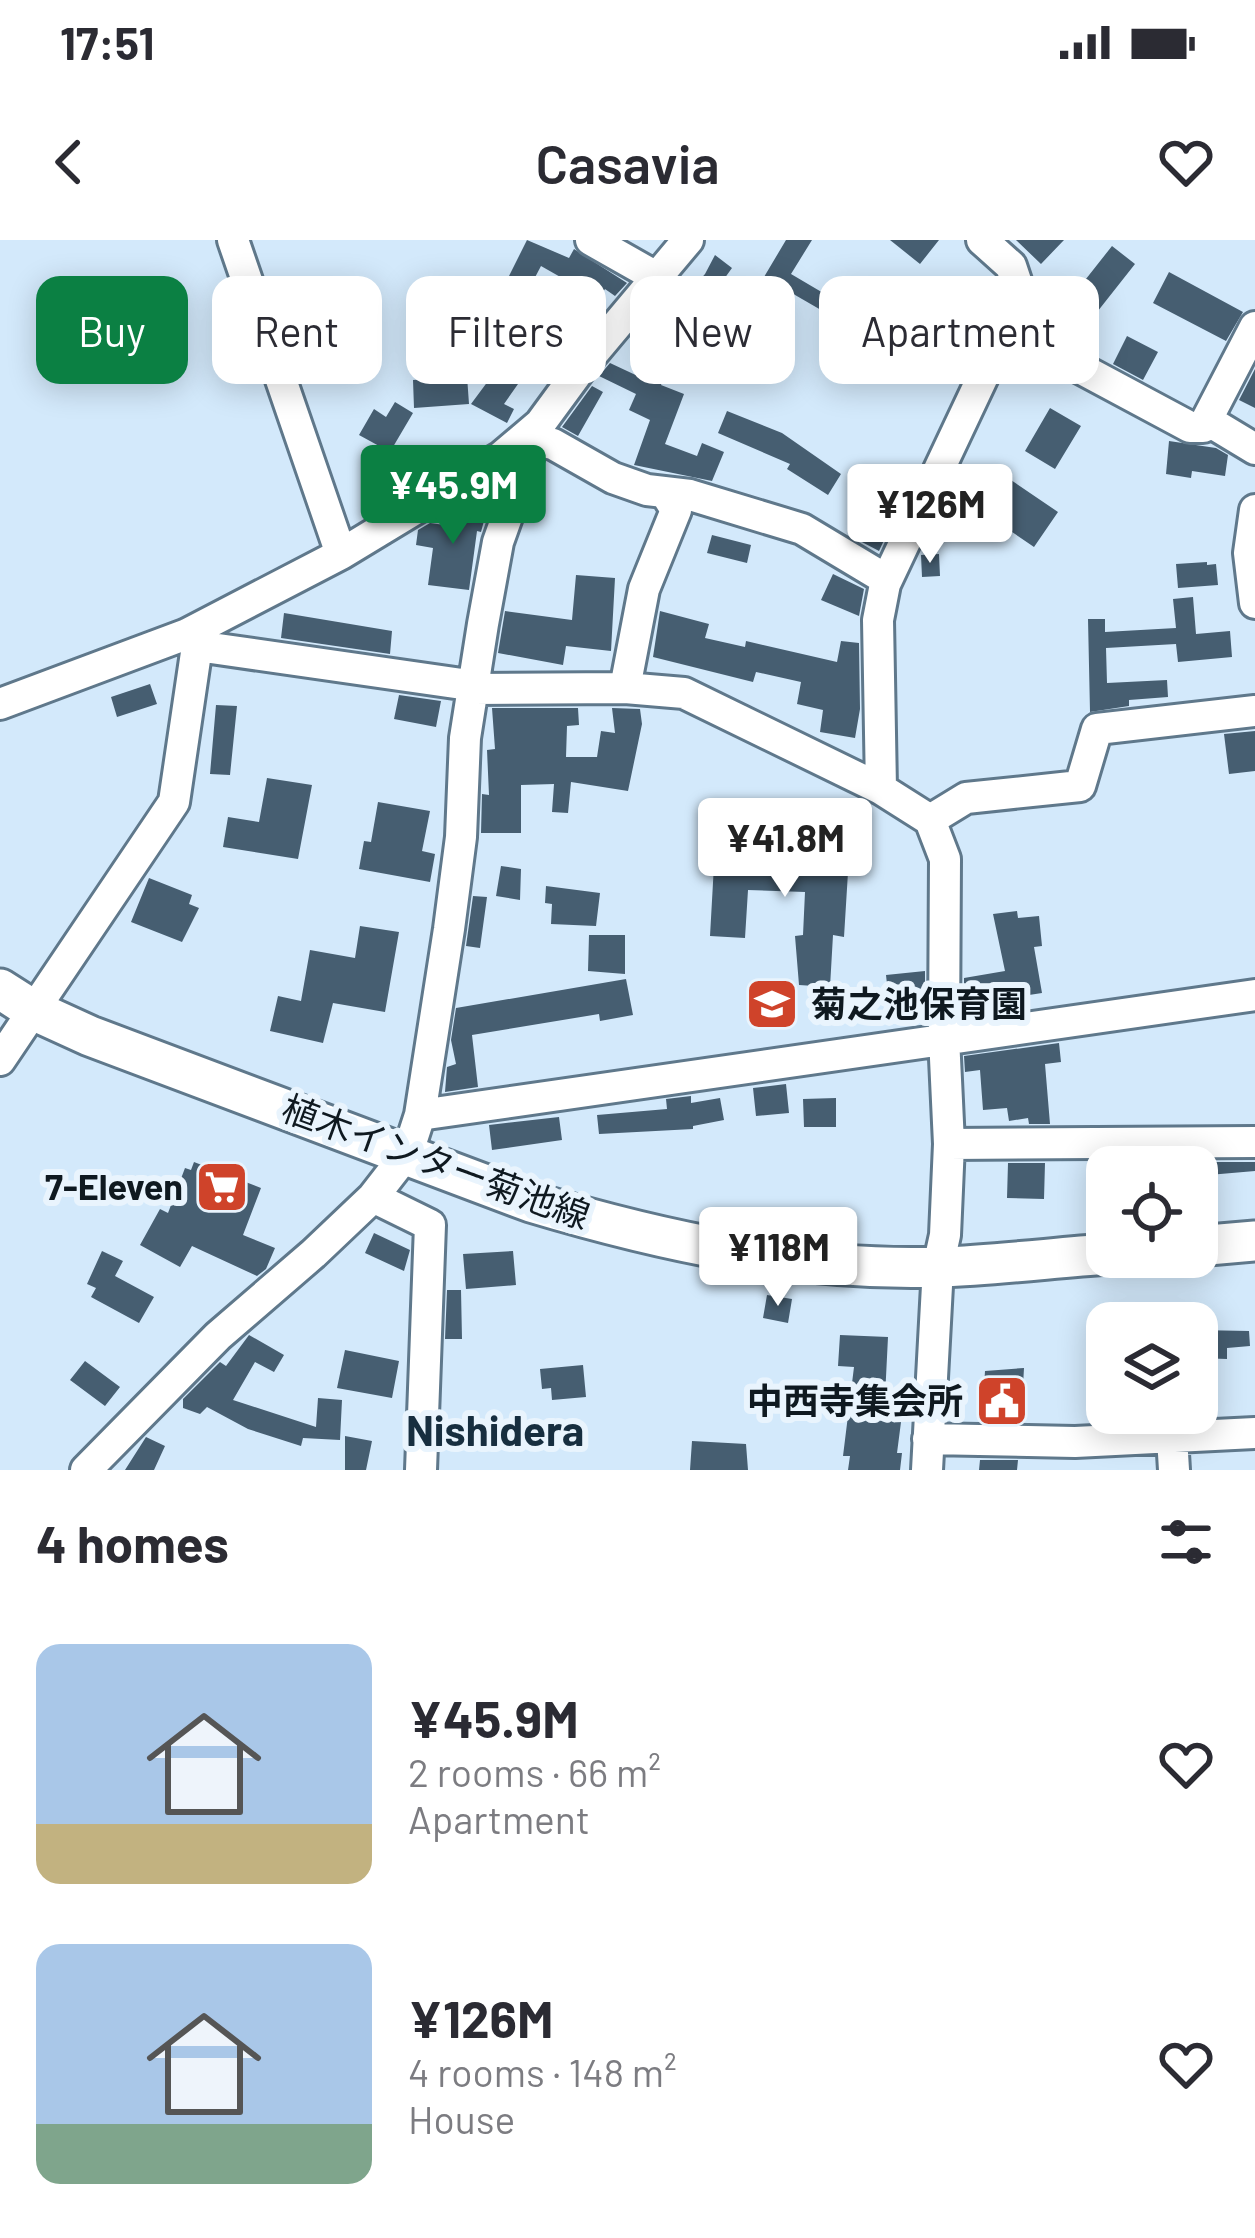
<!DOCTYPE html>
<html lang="en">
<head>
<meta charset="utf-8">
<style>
	:root { --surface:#fff; --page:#f7f7f7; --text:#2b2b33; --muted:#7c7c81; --accent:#0b8043 }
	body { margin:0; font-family:Barlow,"Noto Sans JP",sans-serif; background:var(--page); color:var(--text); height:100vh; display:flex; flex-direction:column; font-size:45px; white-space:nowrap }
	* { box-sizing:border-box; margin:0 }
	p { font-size:39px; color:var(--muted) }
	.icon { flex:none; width:66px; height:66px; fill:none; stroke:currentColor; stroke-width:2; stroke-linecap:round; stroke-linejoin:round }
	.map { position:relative; height:1230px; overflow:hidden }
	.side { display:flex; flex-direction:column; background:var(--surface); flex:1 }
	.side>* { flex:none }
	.top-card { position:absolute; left:36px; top:36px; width:1185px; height:108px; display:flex; gap:24px }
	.buttons { position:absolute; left:1086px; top:906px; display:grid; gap:24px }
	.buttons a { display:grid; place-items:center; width:132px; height:132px; border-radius:24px; background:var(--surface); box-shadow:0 6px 30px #0003; font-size:60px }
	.price { position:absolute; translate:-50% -102px; padding:0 27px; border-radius:12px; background:#fff; color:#222; font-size:39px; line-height:78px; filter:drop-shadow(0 3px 6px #0008) }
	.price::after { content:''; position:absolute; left:50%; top:72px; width:36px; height:27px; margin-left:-18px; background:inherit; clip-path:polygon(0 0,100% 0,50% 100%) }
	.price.on { background:var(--accent); color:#fff }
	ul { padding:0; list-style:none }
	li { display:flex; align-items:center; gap:36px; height:300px; padding:0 36px }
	li span { display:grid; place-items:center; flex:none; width:336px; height:240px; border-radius:24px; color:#555 }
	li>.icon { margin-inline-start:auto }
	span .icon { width:144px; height:144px; fill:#fffc; stroke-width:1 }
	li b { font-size:51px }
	h2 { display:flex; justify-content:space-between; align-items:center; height:144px; padding:0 36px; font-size:51px }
	.pill { padding:0 42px; border-radius:24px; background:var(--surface); box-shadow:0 6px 30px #0003; font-size:42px; line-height:108px }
	.pill.on { background:var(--accent); color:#fff }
	.status { display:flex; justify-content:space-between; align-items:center; height:84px; padding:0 60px; background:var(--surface); direction:ltr }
	.status svg { height:33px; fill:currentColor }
	header { display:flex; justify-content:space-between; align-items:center; height:156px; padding:0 36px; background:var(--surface); font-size:54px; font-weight:600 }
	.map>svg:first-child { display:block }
</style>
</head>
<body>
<div class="status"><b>17:51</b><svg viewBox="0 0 49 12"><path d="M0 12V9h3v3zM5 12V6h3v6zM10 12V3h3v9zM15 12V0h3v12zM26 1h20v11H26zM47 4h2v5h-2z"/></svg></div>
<header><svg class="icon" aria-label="back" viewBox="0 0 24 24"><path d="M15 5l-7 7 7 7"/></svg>Casavia<svg class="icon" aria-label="heart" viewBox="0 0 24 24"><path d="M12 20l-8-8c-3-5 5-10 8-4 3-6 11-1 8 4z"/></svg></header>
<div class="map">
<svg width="1255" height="1230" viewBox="0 0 1255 1230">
	<rect width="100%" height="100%" fill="#d3e9fb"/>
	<path fill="#465e71" d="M 527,0 L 569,18 L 574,9 L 627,43 L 615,56 L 605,49 L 599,59 L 541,26 L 521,64 L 557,92 L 546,106 L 504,74 L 492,90 L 478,81 L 505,44 Z
		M 786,0 L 812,0 L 791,34 L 830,57 L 821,70 L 764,37 Z
		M 890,0 L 939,0 L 920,24 Z
		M 1016,0 L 1064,0 L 1041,24 Z
		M 1112,6 L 1135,24 L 1090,81 L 1067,63 Z
		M 715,15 L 732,28 L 714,53 L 739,75 L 718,99 L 678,64 L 705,34 Z
		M 1169,32 L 1243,72 L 1226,101 L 1153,63 Z
		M 1127,96 L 1158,112 L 1143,140 L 1113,124 Z
		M 707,101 L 738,124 L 723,143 L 695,123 L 695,116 Z
		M 610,123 L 642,138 L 644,133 L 663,140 L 661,145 L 684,154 L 665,204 L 697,216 L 702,203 L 724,212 L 712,241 L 634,225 L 650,180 L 629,170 L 636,154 L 599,136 Z
		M 497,129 L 518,144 L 504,164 L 514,169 L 507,183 L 471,164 Z
		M 1255,129 L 1255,168 L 1239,160 Z
		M 467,136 L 469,164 L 414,168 L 413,140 Z
		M 592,146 L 603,152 L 578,196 L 562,187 Z
		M 395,162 L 413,173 L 390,212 L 359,195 L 374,169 L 386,177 Z
		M 1050,168 L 1081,186 L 1055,229 L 1025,211 Z
		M 727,171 L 782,193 L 841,234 L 828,255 L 787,229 L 790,224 L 718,193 Z
		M 1169,201 L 1216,208 L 1228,215 L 1225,236 L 1192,231 L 1191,238 L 1166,234 Z
		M 1008,238 L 1058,272 L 1034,307 L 984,273 Z
		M 464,263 L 488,266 L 481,292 L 477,291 L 469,350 L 428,345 L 433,308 L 416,305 L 418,290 L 430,283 L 452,286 L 455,268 Z
		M 874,272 L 893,281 L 879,311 L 860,301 Z
		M 712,295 L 751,305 L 747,323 L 707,313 Z
		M 939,314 L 940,336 L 922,337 L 921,315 Z
		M 1207,322 L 1207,325 L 1216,324 L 1218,345 L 1178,348 L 1176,324 Z
		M 833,334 L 864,349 L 859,376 L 821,360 Z
		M 576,335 L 615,338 L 611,411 L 566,406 L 563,425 L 498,413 L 505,371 L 572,380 Z
		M 1193,357 L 1196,394 L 1230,391 L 1232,417 L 1178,422 L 1176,404 L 1106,408 L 1107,443 L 1167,440 L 1168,457 L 1129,460 L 1129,466 L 1090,472 L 1088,379 L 1105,379 L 1105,392 L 1176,388 L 1173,359 Z
		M 660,371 L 709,384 L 705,398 L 745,407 L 746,401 L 837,422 L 841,401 L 859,403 L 860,469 L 855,498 L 820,492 L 823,470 L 797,464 L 801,442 L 756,432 L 753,442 L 653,417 Z
		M 284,373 L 392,391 L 390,414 L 281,398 Z
		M 150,444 L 157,464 L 117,477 L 111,457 Z
		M 399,455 L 441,461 L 436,487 L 394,479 Z
		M 216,465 L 237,466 L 230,535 L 210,534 Z
		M 492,468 L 578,468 L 579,485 L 567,486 L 566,517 L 597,517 L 601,491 L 615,493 L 612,468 L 640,469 L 642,484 L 628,551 L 571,542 L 568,573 L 552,572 L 554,544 L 521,545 L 521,593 L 481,593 L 482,554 L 489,555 L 487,510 L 495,509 Z
		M 1255,491 L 1255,531 L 1229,534 L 1224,494 Z
		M 267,538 L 312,545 L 298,619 L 223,607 L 228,577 L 259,582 Z
		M 378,562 L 430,571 L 422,611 L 435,614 L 430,642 L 359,629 L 364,601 L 371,602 Z
		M 715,607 L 849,616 L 844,697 L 833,695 L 830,747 L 799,745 L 795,696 L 803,695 L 805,652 L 748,650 L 745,698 L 710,696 Z
		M 501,626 L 521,629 L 520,660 L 496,656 Z
		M 149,638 L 192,655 L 189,664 L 199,668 L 182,702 L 131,682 Z
		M 546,646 L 600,653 L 596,686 L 551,684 L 552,664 L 545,663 Z
		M 473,656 L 487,657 L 480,708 L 466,706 Z
		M 1017,671 L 1018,678 L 1039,676 L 1042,706 L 1034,707 L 1042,753 L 964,765 L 964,738 L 1005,731 L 993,674 Z
		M 360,686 L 399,692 L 385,772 L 333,763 L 323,803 L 270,791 L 278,756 L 301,761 L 310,710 L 355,718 Z
		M 589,695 L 625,695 L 625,734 L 588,731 Z
		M 925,731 L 925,769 L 890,772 L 886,735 Z
		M 626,739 L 633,775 L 600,781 L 599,774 L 472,795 L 478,847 L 445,852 L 447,827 L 456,824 L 451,800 L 456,768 Z
		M 1059,803 L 1061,822 L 1045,824 L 1050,884 L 1029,884 L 1028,878 L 1009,881 L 1007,868 L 983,870 L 980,830 L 965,832 L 964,816 Z
		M 786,844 L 789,873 L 756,876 L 753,848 Z
		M 691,856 L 691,863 L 720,858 L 724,880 L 693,886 L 693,889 L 599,894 L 597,875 L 667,869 L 666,859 Z
		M 836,858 L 836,887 L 804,887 L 803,859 Z
		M 559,877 L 562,900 L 492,910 L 489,885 Z
		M 194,922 L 261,948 L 243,995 L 275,1008 L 266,1029 L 257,1036 L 192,1006 L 180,1027 L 140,1005 L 160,969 L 168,973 L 185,928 L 191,930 Z
		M 1155,922 L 1255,922 L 1255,931 L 1197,936 L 1197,927 L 1155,927 Z
		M 1008,923 L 1045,923 L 1044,959 L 1007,958 Z
		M 374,993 L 410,1010 L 404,1031 L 365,1013 Z
		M 102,1011 L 123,1021 L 115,1036 L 154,1057 L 139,1083 L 91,1057 L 96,1048 L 87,1044 Z
		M 513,1011 L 516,1045 L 466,1049 L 463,1014 Z
		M 447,1050 L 461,1050 L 462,1099 L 445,1099 Z
		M 767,1055 L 792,1059 L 788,1083 L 763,1078 Z
		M 1197,1090 L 1249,1091 L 1250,1106 L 1227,1108 L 1227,1119 L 1197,1118 Z
		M 249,1095 L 284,1115 L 274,1132 L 255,1122 L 233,1160 L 316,1187 L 318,1158 L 342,1160 L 340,1200 L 303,1198 L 301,1206 L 248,1189 L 207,1167 L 200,1174 L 183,1168 L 183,1159 L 220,1122 L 226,1126 Z
		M 840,1095 L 888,1097 L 885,1157 L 904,1159 L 897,1213 L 902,1213 L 900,1230 L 848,1230 L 850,1216 L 843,1216 L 854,1127 L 838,1126 Z
		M 345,1110 L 399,1121 L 392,1158 L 337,1148 Z
		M 85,1121 L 120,1147 L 105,1166 L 70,1140 Z
		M 583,1125 L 586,1157 L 552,1160 L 551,1148 L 542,1149 L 540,1129 Z
		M 1024,1128 L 1021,1181 L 982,1181 L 985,1131 Z
		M 345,1196 L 372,1201 L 366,1230 L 345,1230 Z
		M 146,1197 L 165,1206 L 154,1230 L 125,1230 Z
		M 692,1201 L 746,1204 L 748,1230 L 690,1230 Z
		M 980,1220 L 1018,1220 L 1017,1230 L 979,1230 Z"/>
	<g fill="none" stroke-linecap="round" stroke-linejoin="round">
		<g stroke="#5f788b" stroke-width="36">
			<path id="minor" d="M 233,0 L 341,314
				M 591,0 L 658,38
				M 1007,89 L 1190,187 L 1203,187 L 1255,87
				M 1207,180 L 1255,209
				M 534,200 L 553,204 L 613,238 L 647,250 L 690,255 L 802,289 L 887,340
				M 1255,270 L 1249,313 L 1255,363
				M 187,394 L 197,406 L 469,445 L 474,449 L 625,448 L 684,453 L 881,549 L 930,580 L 945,619 L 944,797 L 949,904 L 945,995 L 938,1027 L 927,1230
				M 625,448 L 644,349 L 676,270 L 666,254
				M 0,464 L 187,394 L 341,314 L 501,217 L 540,184 L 584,124 L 688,0
				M 881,549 L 878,380 L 885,344 L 1021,56 L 1011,26 L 982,0
				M 930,580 L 966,558 L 1080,546 L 1097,489 L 1255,471
				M 0,820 L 174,562 L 197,406
				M 420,875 L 1255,755
				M 949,904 L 1255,902
				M 373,957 L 430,985 L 421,1230
				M 1172,1197 L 1174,1230
				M 928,1199 L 1075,1202 L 1255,1193
				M 86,1230 L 218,1096 L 313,1014 L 373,957 L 408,912 L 420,875 L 449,689 L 461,597 L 465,498 L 483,384 L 498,302 L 540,184"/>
		</g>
		<g stroke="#5f788b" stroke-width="45">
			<path id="major" d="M 0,749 L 33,770 L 90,796 L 531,962 C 661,1001 803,1032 941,1027 C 996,1025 1052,1018 1107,1014
				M 1197,1006 L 1255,1001"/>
		</g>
		<use href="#minor" stroke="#fff" stroke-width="30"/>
		<use href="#major" stroke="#fff" stroke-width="39"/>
	</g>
	<defs>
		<g id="school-square" transform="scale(2.7)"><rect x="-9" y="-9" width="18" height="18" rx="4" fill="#cf432a" stroke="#e9f4fd"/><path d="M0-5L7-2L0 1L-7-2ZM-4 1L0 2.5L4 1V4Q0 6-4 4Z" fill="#fff"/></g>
		<g id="supermarket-square" transform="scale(2.7)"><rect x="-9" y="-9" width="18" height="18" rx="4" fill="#cf432a" stroke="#e9f4fd"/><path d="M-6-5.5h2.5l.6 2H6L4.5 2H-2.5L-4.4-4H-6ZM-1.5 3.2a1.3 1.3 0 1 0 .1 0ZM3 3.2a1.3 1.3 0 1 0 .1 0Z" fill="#fff"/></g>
		<g id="civic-square" transform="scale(2.7)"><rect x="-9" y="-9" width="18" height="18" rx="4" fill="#cf432a" stroke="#e9f4fd"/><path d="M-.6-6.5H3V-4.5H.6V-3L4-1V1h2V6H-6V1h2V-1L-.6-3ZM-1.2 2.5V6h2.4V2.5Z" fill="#fff"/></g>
	</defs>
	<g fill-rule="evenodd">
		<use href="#school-square" x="772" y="764"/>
		<use href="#supermarket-square" x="222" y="947"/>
		<use href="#civic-square" x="1002" y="1161"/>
	</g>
	<g text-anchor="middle" stroke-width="12" stroke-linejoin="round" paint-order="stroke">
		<g font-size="36" font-weight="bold" fill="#0f1920" stroke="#e9f4fd" text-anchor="end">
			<text x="811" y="777" text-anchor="start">菊之池保育園</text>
			<text x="183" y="960">7-Eleven</text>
			<text x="963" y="1174">中西寺集会所</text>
		</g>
		<g font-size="36" fill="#0f1920" stroke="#e9f4fd">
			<text transform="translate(436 922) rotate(20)" y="13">植木インター菊池線</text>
		</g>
		<g font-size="42" font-weight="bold" fill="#172e3f" stroke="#e9f4fd">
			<text x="495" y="1206">Nishidera</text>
		</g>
	</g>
</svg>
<div class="buttons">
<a><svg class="icon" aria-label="locate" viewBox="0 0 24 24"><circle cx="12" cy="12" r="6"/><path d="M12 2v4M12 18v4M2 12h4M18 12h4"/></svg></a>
<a><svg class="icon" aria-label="layers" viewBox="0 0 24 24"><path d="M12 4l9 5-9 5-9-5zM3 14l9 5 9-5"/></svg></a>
</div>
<b class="price on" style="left:453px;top:307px">¥45.9M</b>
<b class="price" style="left:930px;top:326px">¥126M</b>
<b class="price" style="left:785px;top:660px">¥41.8M</b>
<b class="price" style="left:778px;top:1069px">¥118M</b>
<div class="top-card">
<a class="pill on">Buy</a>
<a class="pill">Rent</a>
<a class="pill">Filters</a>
<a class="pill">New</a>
<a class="pill">Apartment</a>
</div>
</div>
<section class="side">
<h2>4 homes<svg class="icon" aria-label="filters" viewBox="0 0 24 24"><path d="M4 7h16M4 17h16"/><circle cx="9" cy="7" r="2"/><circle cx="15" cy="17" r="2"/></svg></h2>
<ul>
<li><span style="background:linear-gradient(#a9c7e8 75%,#c2b280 0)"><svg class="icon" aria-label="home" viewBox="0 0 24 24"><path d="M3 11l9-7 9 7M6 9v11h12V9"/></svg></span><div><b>¥45.9M</b><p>2 rooms · 66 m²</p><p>Apartment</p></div><svg class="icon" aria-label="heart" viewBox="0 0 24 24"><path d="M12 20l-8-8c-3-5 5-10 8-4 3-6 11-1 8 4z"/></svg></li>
<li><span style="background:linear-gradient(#a9c7e8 75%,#7fa58c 0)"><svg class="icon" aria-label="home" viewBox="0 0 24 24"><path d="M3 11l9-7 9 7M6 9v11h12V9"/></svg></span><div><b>¥126M</b><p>4 rooms · 148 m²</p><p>House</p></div><svg class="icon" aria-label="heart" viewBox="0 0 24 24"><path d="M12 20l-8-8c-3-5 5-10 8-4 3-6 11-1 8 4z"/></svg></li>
</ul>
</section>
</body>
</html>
